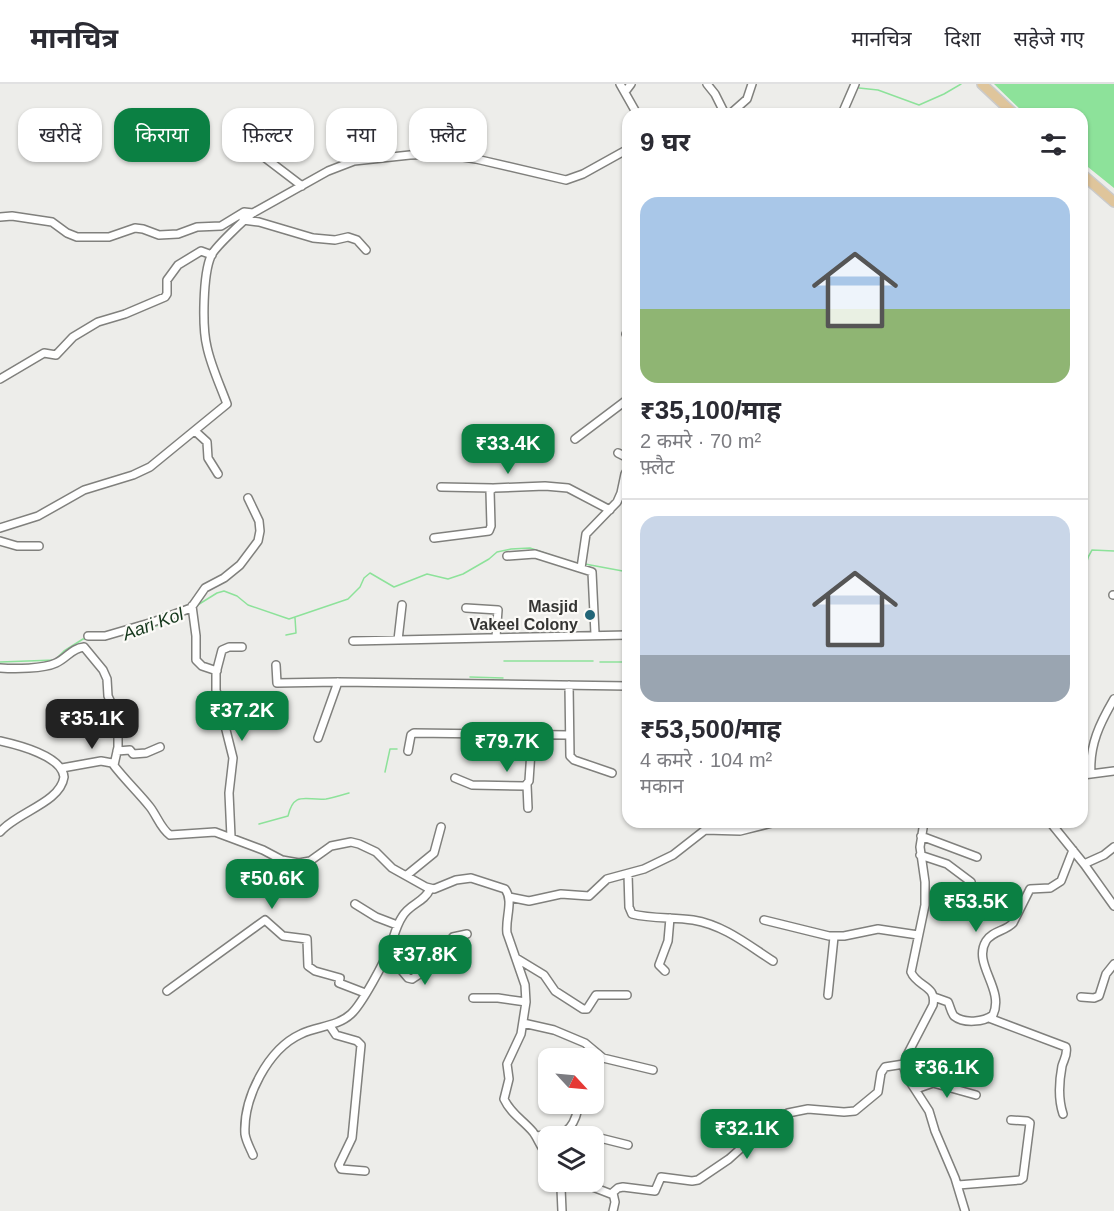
<!DOCTYPE html>
<html lang="hi">
<head>
<meta charset="utf-8">
<style>
	:root { --surface:#fff; --page:#f2f2f3; --text:#2b2b33; --muted:#7c7c81; --line:#e1e1e2; --accent:#0b8043 }
	body { margin:0; font-family:Arial,"Noto Sans Devanagari",sans-serif; background:var(--page); color:var(--text); height:100vh; display:flex; flex-direction:column; font-size:22px; white-space:nowrap }
	* { box-sizing:border-box; margin:0 }
	p { font-size:20px; color:var(--muted) }
	.icon { flex:none; width:33px; height:33px; fill:none; stroke:currentColor; stroke-width:2; stroke-linecap:round; stroke-linejoin:round }
	.map { position:relative; flex:1; overflow:hidden }
	.drawer { position:absolute; left:622px; top:24px; width:466px; height:720px; display:flex; flex-direction:column; background:var(--surface); border-radius:18px; box-shadow:0 2px 4px #0004 }
	.drawer>* { flex:none }
	.banner { position:absolute; left:18px; top:24px; width:514px; height:54px; display:flex; gap:12px }
	.needle { width:39px; rotate:116deg }
	.buttons { position:absolute; left:538px; top:964px; display:grid; gap:12px }
	.buttons a { display:grid; place-items:center; width:66px; height:66px; border-radius:12px; background:var(--surface); box-shadow:0 2px 4px #0004; font-size:30px }
	.price { position:absolute; translate:-50% -51px; padding:0 14px; border-radius:12px; background:var(--accent); color:#fff; font-size:20px; line-height:39px; filter:drop-shadow(0 2px 3px #0008) }
	.price::after { content:''; position:absolute; left:50%; top:36px; width:18px; height:14px; margin-left:-9px; background:inherit; clip-path:polygon(0 0,100% 0,50% 100%) }
	.price.on { background:#222; color:#fff }
	ul { padding:0; list-style:none }
	li { display:grid; align-content:center; gap:12px; height:318px; padding:0 18px }
	li+li { border-top:2px solid var(--line) }
	li span { display:grid; place-items:center; height:186px; border-radius:18px; color:#555 }
	li>.icon { margin-inline-start:auto }
	span .icon { width:108px; height:108px; fill:#fffc; stroke-width:1 }
	li b { font-size:26px }
	h2 { display:flex; justify-content:space-between; align-items:center; height:72px; padding:0 18px; font-size:26px }
	.tag { padding:0 21px; border-radius:18px; background:var(--surface); box-shadow:0 2px 4px #0004; font-size:21px; line-height:54px }
	.tag.on { background:var(--accent); color:#fff }
	header { display:flex; align-items:center; gap:36px; box-sizing:border-box; height:84px; padding:0 30px; background:var(--surface); border-bottom:2px solid var(--line) }
	header strong { font-size:28px }
	nav { display:flex; gap:33px; margin-inline-start:auto; font-size:21px }
	.map>svg:first-child { display:block }
</style>
</head>
<body>
<header>
<strong>मानचित्र</strong>
<nav><a>मानचित्र</a><a>दिशा</a><a>सहेजे गए</a></nav>
</header>
<div class="map">
<svg width="1114" height="1127" viewBox="0 0 1114 1127">
	<rect width="100%" height="100%" fill="#ededea"/>
	<path fill="#8de29a" d="M 994,0 L 1114,0 L 1114,104 L 1083,79 L 1083,30 L 1025,30 Z"/>
	<g fill="none" stroke-linecap="round" stroke-linejoin="round">
		<path stroke="#8de29a" stroke-width="1.5" d="M 859,4 L 878,6 L 919,21 L 944,10 L 961,0
			M 841,23 L 846,11
			M 585,480 L 628,488
			M 1083,511 C 1090,495 1080,484 1092,466 L 1114,467
			M 196,522 L 217,509 L 224,507 L 237,512 L 248,521 L 289,535 L 348,515 L 360,503 L 364,494 L 370,489 L 394,503 L 427,490 L 448,495 L 463,490 L 489,475 L 497,468 L 511,465 L 530,464 L 565,476
			M 130,548 C 150,545 170,538 188,529
			M 286,551 L 296,549 L 295,534
			M 107,555 L 117,552
			M 504,577 L 593,577
			M 0,578 L 55,576 L 64,567 L 83,555 L 103,555
			M 600,578 L 628,578
			M 470,593 L 503,594
			M 385,688 L 390,665 L 397,665
			M 259,740 L 288,732 C 294,706 307,717 326,715 C 333,714 341,711 349,709"/>
		<g stroke="#80807d" stroke-width="10">
			<path id="minor" d="M 620,0 L 637,30
				M 707,0 L 715,10 L 725,30
				M 625,8 L 631,0
				M 730,30 L 747,15 L 752,0
				M 842,30 L 855,0
				M 264,73 L 302,102
				M 0,133 L 12,132 L 52,138 L 67,149 L 77,153 L 109,153 L 135,144 L 143,145 L 159,151 L 178,150 L 197,143 L 221,142 L 244,128 L 253,129
				M 243,136 L 259,138 L 313,154 L 335,156 L 348,153 L 357,156 L 366,166
				M 626,250 L 628,247
				M 0,295 L 44,269 L 56,271 L 73,253 L 98,238 L 125,230 L 165,213 L 167,210 L 167,196 L 178,181 L 201,167 L 212,171
				M 195,347 L 207,358 L 208,374 L 218,390
				M 575,355 L 628,315
				M 618,369 L 628,374
				M 441,403 L 492,404
				M 0,444 L 38,432 L 84,406 L 133,391 L 150,383 L 227,320 C 220,301 211,282 207,263 C 202,243 203,190 211,172 C 214,164 246,134 253,129 L 328,87 L 354,77 L 410,71 L 444,70 L 476,75 L 566,96 L 583,90 L 628,65
				M 434,454 L 489,447 L 491,442 L 490,407 L 494,404 L 545,402 L 568,404 L 610,426
				M 0,457 L 17,462 L 39,462
				M 507,472 L 535,470 L 592,488 L 595,550
				M 581,484 L 586,450 L 617,418 L 621,409 L 625,390 L 628,385
				M 627,484 L 628,484
				M 1113,511 L 1114,511
				M 192,522 L 196,552 L 196,576 L 202,582 L 217,587
				M 466,524 L 498,526 L 496,553
				M 88,552 L 105,552 L 153,538 L 191,524 L 205,504 L 224,494 L 240,481 L 258,457 L 260,447 L 259,437 L 248,414
				M 398,556 L 402,521
				M 353,557 L 628,551
				M 276,581 L 277,599 L 338,598 L 628,602
				M 0,584 C 15,585 43,585 56,579 C 67,574 72,564 84,563 L 103,586 L 107,595 L 108,612 L 115,627 L 118,649 L 118,663 L 114,681
				M 569,601 L 570,672 L 574,676 L 612,689
				M 318,654 L 338,598
				M 0,657 C 18,661 62,672 64,693 C 60,719 17,728 0,748
				M 117,667 L 130,666 L 133,670 L 146,669 L 160,663
				M 408,667 L 411,651 L 414,649 L 568,651
				M 62,684 L 101,677 L 112,679 C 124,695 138,708 150,723 C 157,732 161,745 170,751 L 215,748 L 263,766 L 282,776 L 299,779 L 310,777 L 331,762 L 351,758 L 359,760 L 376,768 L 392,784 L 426,803 L 434,805 L 456,796 L 471,794 L 505,805 C 514,817 505,834 507,849 L 525,901 L 526,918 L 521,950 L 507,980 L 509,995 L 504,1015 C 511,1030 523,1036 533,1048 C 539,1056 541,1066 549,1072
				M 1091,690 C 1089,661 1100,639 1114,615
				M 1083,691 L 1114,687
				M 455,694 L 472,701 L 525,702 L 529,697 L 532,652
				M 527,701 L 528,724
				M 924,738 L 920,763 L 925,798 L 925,821 L 911,888 C 917,903 937,901 933,921 L 906,973 L 904,984 L 907,993 L 929,1027 L 935,1047 L 955,1094 L 965,1127
				M 1050,738 L 1084,780 L 1114,822
				M 921,752 L 977,773
				M 231,753 L 229,709 L 233,674 L 216,606 L 216,589 L 222,566 L 229,563 L 242,563
				M 920,771 L 947,780 L 971,798
				M 1084,780 L 1104,771 L 1114,763
				M 628,790 L 629,823 L 632,830 C 652,835 673,833 693,836 C 724,841 748,861 773,877
				M 407,791 L 434,769 L 441,743
				M 509,813 L 529,817 L 561,810 L 589,812 L 607,795 L 644,785 L 673,771 L 705,746 L 740,747 L 776,738
				M 355,820 L 376,833 L 397,841
				M 764,836 L 829,852 L 844,852 L 878,845 L 918,851
				M 387,869 L 408,894 L 412,895 L 424,887 L 453,853 L 467,850
				M 516,874 L 544,891 L 555,907 L 583,925 L 587,925 L 596,911 L 627,911
				M 665,887 L 659,881 L 668,857 L 670,834
				M 167,907 L 265,836 L 283,852 L 307,855 L 308,882 L 315,887 L 340,894 L 339,899 L 365,909
				M 828,911 L 834,853
				M 934,913 L 948,918 C 950,922 951,928 954,932 C 964,940 984,938 993,931 C 1005,905 972,880 986,857 C 992,847 1006,847 1013,839 L 1030,805 L 1050,804 L 1061,797 L 1073,766
				M 1081,913 L 1094,914 L 1099,912 L 1106,890 L 1114,880
				M 473,914 L 498,914 L 526,918
				M 989,934 L 1066,963 C 1068,970 1064,975 1062,982 C 1059,998 1058,1015 1063,1030
				M 523,939 L 554,946 L 585,959 L 603,974 L 653,986
				M 330,942 L 336,951 L 357,957 L 361,961 L 352,1054 L 339,1081 L 341,1085 L 365,1087
				M 916,1005 L 933,999 L 976,1011
				M 536,1052 C 561,1049 571,1053 578,1025
				M 587,1053 L 592,1052 L 628,1061
				M 253,1071 C 250,1064 246,1057 245,1050 C 243,1014 268,965 301,950 C 317,942 337,943 351,930 C 362,920 385,877 390,863 C 394,853 396,842 402,833 C 410,819 424,819 430,805
				M 580,1098 L 611,1110 L 618,1104 L 623,1103 L 655,1107 L 661,1093 L 692,1097 L 698,1096 L 729,1075 L 768,1040 L 788,1029 L 808,1025 L 844,1028 L 855,1027 L 878,1008 L 881,989 L 885,983 L 904,980
				M 958,1101 L 1020,1096 L 1023,1094 L 1030,1039 L 1027,1037 L 1011,1036
				M 613,1109 L 615,1118 L 613,1127
				M 562,1127 L 561,1104 L 563,1098"/>
		</g>
		<g stroke="#cacaca" stroke-width="12">
			<path id="major" d="M 982,0 L 1014,30
				M 1083,91 L 1114,118"/>
		</g>
		<use href="#minor" stroke="#fff" stroke-width="7"/>
		<use href="#major" stroke="#dfc59b" stroke-width="9"/>
	</g>
	<circle fill="#226678" stroke="#fbfaf7" stroke-width="2" cx="590" cy="531" r="6"/>
	<g text-anchor="middle" stroke-width="4.5" stroke-linejoin="round" paint-order="stroke">
		<g font-size="16" font-weight="bold" fill="#353533" stroke="#fbfaf7" text-anchor="end">
			<text x="578" y="528">Masjid<tspan x="578" dy="18">Vakeel Colony</tspan></text>
		</g>
		<g font-size="18" font-style="italic" fill="#13361a" stroke="#fbfaf7">
			<text transform="translate(153 540) rotate(-20)" y="6">Aari Kol</text>
		</g>
	</g>
</svg>
<div class="buttons">
<a><svg class="needle" viewBox="-14 -14 28 28"><path d="M0-13l5 13h-10z" fill="#e53935"/><path d="M0 13l5-13h-10z" fill="#7c7c81"/></svg></a>
<a><svg class="icon" aria-label="layers" viewBox="0 0 24 24"><path d="M12 4l9 5-9 5-9-5zM3 14l9 5 9-5"/></svg></a>
</div>
<b class="price" style="left:508px;top:391px">₹33.4K</b>
<b class="price" style="left:242px;top:658px">₹37.2K</b>
<b class="price on" style="left:92px;top:666px">₹35.1K</b>
<b class="price" style="left:507px;top:689px">₹79.7K</b>
<b class="price" style="left:272px;top:826px">₹50.6K</b>
<b class="price" style="left:976px;top:849px">₹53.5K</b>
<b class="price" style="left:425px;top:902px">₹37.8K</b>
<b class="price" style="left:947px;top:1015px">₹36.1K</b>
<b class="price" style="left:747px;top:1076px">₹32.1K</b>
<div class="banner">
<a class="tag">खरीदें</a>
<a class="tag on">किराया</a>
<a class="tag">फ़िल्टर</a>
<a class="tag">नया</a>
<a class="tag">फ़्लैट</a>
</div>
<section class="drawer">
<h2>9 घर<svg class="icon" aria-label="filters" viewBox="0 0 24 24"><path d="M4 7h16M4 17h16"/><circle cx="9" cy="7" r="2"/><circle cx="15" cy="17" r="2"/></svg></h2>
<ul>
<li><span style="background:linear-gradient(#a9c7e8 60%,#8fb573 0)"><svg class="icon" aria-label="home" viewBox="0 0 24 24"><path d="M3 11l9-7 9 7M6 9v11h12V9"/></svg></span><div><b>₹35,100/माह</b><p>2 कमरे · 70 m²</p><p>फ़्लैट</p></div></li>
<li><span style="background:linear-gradient(#c9d6e8 75%,#9aa5b1 0)"><svg class="icon" aria-label="home" viewBox="0 0 24 24"><path d="M3 11l9-7 9 7M6 9v11h12V9"/></svg></span><div><b>₹53,500/माह</b><p>4 कमरे · 104 m²</p><p>मकान</p></div></li>
</ul>
</section>
</div>
</body>
</html>
